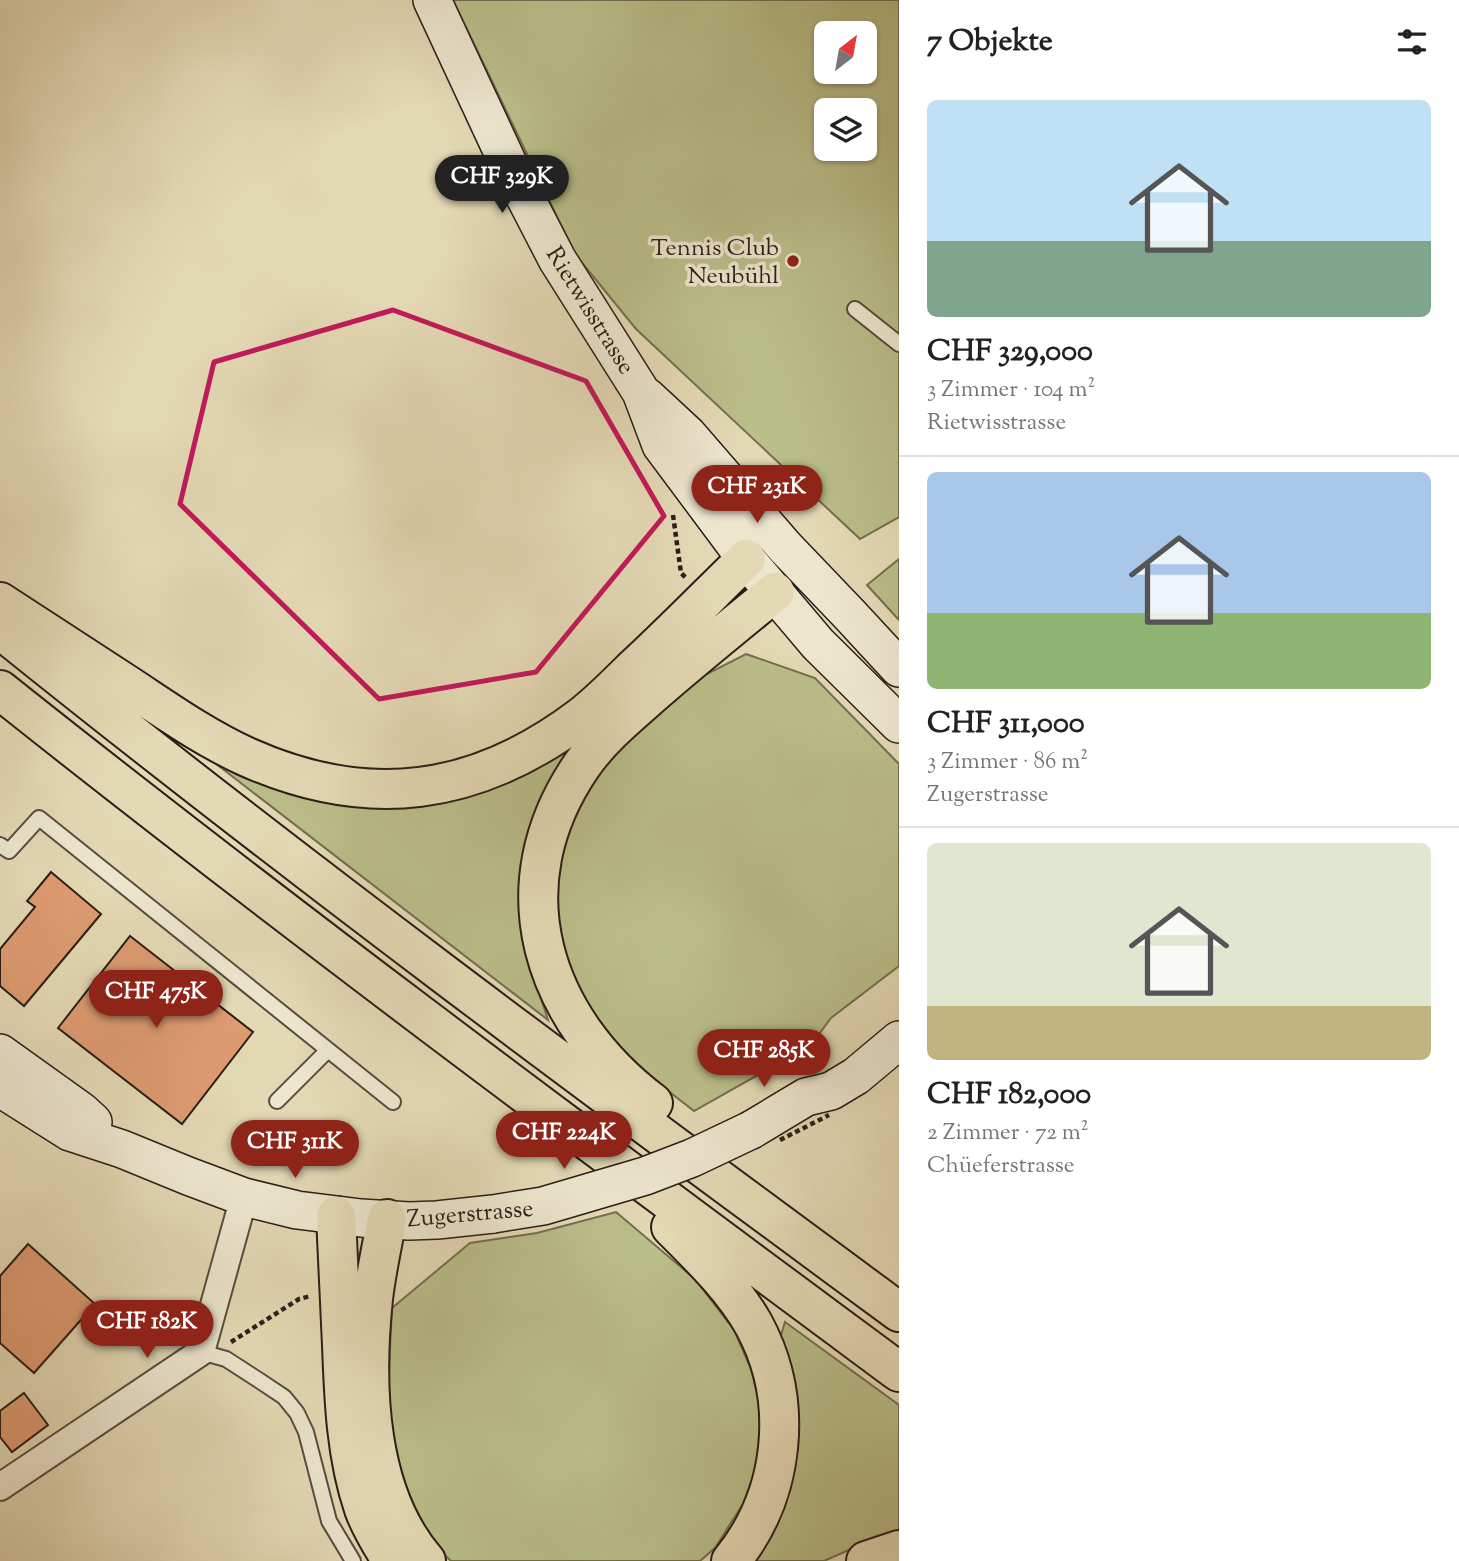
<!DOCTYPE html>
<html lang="de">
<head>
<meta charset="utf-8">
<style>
	:root { --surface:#fff; --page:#f6f6f6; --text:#222; --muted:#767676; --line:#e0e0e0; --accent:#8f2418 }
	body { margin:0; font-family:"Sorts Mill Goudy",serif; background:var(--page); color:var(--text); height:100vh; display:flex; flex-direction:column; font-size:26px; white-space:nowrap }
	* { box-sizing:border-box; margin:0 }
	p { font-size:23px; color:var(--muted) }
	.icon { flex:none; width:38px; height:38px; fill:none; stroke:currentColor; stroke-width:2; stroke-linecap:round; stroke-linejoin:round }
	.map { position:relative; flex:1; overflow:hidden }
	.sheet { display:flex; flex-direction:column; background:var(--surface); width:560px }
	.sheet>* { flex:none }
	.needle { width:46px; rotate:31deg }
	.fabs { position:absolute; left:814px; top:21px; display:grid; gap:14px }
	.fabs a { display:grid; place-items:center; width:63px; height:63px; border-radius:10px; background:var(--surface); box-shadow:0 2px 5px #0004; font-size:35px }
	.price { position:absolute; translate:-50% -60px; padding:0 16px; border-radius:24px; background:var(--accent); color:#fff; font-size:23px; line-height:46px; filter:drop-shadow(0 2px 4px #0008) }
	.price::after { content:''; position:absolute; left:50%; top:42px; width:21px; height:16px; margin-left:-10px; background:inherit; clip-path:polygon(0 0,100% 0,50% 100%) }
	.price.selected { background:#222; color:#fff }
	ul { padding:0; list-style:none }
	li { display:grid; align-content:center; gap:14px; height:371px; padding:0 28px }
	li+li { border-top:2px solid var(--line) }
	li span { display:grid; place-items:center; height:217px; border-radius:10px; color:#555 }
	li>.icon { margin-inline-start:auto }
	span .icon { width:126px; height:126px; fill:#fffc; stroke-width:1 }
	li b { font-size:30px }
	h2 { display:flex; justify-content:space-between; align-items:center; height:84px; padding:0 28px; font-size:30px }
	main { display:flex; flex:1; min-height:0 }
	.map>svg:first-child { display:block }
</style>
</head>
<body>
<main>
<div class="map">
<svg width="899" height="1561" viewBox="0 0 899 1561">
	<rect width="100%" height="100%" fill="#e4d9b5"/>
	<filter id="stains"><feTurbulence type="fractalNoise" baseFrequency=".00286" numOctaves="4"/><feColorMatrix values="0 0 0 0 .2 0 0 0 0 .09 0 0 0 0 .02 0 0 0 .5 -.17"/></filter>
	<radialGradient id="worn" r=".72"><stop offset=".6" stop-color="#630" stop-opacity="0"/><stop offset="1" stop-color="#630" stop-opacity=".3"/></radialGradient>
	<path fill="#babe89" stroke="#726e50" stroke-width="2" fill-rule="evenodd" d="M 453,0 L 899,0 L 899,517 L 860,539 L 636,329 L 575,254 ZM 826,33 L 864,33 L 864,72 L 826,72 ZM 826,110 L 864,110 L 864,149 L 826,149 Z
		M 899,559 L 899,620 L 867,585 Z
		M 746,654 L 815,678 L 899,764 L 899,966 L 831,1018 L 811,1045 L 694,1111 L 612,1047 L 566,970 L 553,894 L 566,824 L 593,776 L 636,729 L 699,678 Z
		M 167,726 L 345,801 L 569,737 L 581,749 L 528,958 L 548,1020 Z
		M 616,1212 L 695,1279 L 734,1330 L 751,1369 L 761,1410 L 758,1463 L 743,1504 L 715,1548 L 700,1561 L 451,1561 C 377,1496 388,1396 392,1308 L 470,1243 L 537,1233 Z
		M 785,1322 L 899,1405 L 899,1535 L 858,1546 L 824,1561 L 745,1561 L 778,1345 Z"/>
	<path fill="#dd9b70" stroke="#2a1d18" stroke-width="2" d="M 51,872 L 101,914 L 24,1006 L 0,986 L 0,949 L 35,907 L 27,901 Z
		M 130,936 L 253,1032 L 182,1124 L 58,1028 Z
		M 28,1244 L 95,1304 L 34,1373 L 0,1343 L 0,1276 Z
		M 24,1393 L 48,1425 L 12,1452 L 0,1437 L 0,1411 Z"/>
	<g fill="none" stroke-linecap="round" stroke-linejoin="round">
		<g stroke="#584c3f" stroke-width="18">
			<path id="service" d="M 855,309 L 899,344
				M 0,845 L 9,851 L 39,818 L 393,1102
				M 277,1101 L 328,1050
				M 201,1352 L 226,1359 L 260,1381 L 284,1397 L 297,1413 L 306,1432 L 329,1521 L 353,1561"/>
		</g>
		<g stroke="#584c3f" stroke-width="30">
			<path id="minor" d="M 0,1487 L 201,1352 L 244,1197"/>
		</g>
		<g stroke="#2a1d18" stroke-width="40">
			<path id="secondary" d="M 432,0 L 512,172 L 557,259 L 641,392 L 661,445 L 746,559 L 818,644 L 899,724
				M 647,397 L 688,435 L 785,547 L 851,616 L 899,668
				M 0,1053 L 81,1111 L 93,1122
				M 0,1088 L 70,1132 L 122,1149 L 188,1176 L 244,1197 L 297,1210 L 361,1218 L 409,1221 L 437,1220 L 493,1214
				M 751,1130 L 806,1097 L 831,1091 L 856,1076 L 899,1040"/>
		</g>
		<g stroke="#2a1d18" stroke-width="42">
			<path id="motorway" d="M 0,602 C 43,630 86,658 129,686 C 167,711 205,738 247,757 C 368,811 476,796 581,717 C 599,703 616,686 632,670 C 671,634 708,596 746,559
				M 0,629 C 293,865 596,1089 899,1312
				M 0,690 C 294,924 597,1148 899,1372
				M 653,1103 C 542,1019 498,887 582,765 C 600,739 625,718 649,697 C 690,661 732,627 775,592
				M 336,1216 C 338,1259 340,1302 342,1345 C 344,1400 346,1456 364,1509 C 371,1528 381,1544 392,1561
				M 387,1219 C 382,1246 376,1272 373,1299 C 364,1385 367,1493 426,1561
				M 671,1227 C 701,1257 733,1288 754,1325 C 795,1401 785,1495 731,1561
				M 866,1561 L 899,1550"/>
		</g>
		<path stroke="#2a1d18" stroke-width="4.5" stroke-dasharray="5 3.5" stroke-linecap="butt" d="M 673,515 L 681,573 L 686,578
			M 231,1342 L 299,1299 L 311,1296"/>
		<use href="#service" stroke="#ede6cf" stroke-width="14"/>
		<use href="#minor" stroke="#ede6cf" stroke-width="26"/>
		<use href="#secondary" stroke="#ede6cf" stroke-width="37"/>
		<use href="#motorway" stroke="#e4d9b5" stroke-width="38"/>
		<g stroke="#2a1d18" stroke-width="40" stroke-linecap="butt">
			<path id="secondary-bridge" d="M 493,1214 L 543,1206 L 645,1176 L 692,1158 L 751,1130"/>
		</g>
		<path stroke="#2a1d18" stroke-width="4.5" stroke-dasharray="5 3.5" stroke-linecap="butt" d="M 780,1140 L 829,1115"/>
		<use href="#secondary-bridge" stroke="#ede6cf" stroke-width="37"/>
	</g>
	<path fill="none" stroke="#c2185b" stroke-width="5" stroke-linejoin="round" d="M 393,310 L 586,381 L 664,516 L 536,672 L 379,699 L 180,504 L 214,362 Z"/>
	<circle fill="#8f2418" stroke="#ede6cf" stroke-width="2.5" cx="793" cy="261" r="7"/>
	<g text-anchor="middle" stroke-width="7" stroke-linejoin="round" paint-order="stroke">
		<g font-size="24" fill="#2a1d18" stroke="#ede6cf" text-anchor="end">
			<text x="779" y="255">Tennis Club<tspan x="779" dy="28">Neubühl</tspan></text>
		</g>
		<g font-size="24" fill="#2a1d18" stroke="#ede6cf">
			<text transform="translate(591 310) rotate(58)" y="8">Rietwisstrasse</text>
			<text transform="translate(470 1213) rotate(-5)" y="8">Zugerstrasse</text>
		</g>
	</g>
	<rect width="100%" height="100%" filter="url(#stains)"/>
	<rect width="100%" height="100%" fill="url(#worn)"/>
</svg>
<div class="fabs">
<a><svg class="needle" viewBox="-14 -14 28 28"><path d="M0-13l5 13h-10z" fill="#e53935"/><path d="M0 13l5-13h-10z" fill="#767676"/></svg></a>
<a><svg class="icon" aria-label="layers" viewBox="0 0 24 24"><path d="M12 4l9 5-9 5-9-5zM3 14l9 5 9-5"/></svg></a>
</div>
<b class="price selected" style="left:502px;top:215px">CHF 329K</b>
<b class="price" style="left:757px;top:525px">CHF 231K</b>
<b class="price" style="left:156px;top:1030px">CHF 475K</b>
<b class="price" style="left:764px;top:1089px">CHF 285K</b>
<b class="price" style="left:564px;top:1171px">CHF 224K</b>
<b class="price" style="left:295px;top:1180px">CHF 311K</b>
<b class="price" style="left:147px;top:1360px">CHF 182K</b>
</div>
<section class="sheet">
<h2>7 Objekte<svg class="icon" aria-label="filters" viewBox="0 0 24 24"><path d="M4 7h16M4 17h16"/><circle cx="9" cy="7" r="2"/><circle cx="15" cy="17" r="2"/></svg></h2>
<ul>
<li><span style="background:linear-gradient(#bfe0f5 65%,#7fa58c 0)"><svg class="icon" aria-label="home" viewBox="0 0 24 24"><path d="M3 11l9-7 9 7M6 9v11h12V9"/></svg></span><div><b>CHF 329,000</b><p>3 Zimmer · 104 m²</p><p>Rietwisstrasse</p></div></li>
<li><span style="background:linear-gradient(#a9c7e8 65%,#8fb573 0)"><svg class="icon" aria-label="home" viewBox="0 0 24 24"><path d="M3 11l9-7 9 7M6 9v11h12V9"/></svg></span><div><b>CHF 311,000</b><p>3 Zimmer · 86 m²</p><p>Zugerstrasse</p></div></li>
<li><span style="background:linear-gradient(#dfe7d0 75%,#c2b280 0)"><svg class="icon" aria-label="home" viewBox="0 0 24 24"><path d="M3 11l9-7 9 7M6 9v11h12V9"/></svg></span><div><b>CHF 182,000</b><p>2 Zimmer · 72 m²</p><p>Chüeferstrasse</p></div></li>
</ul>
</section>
</main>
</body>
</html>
